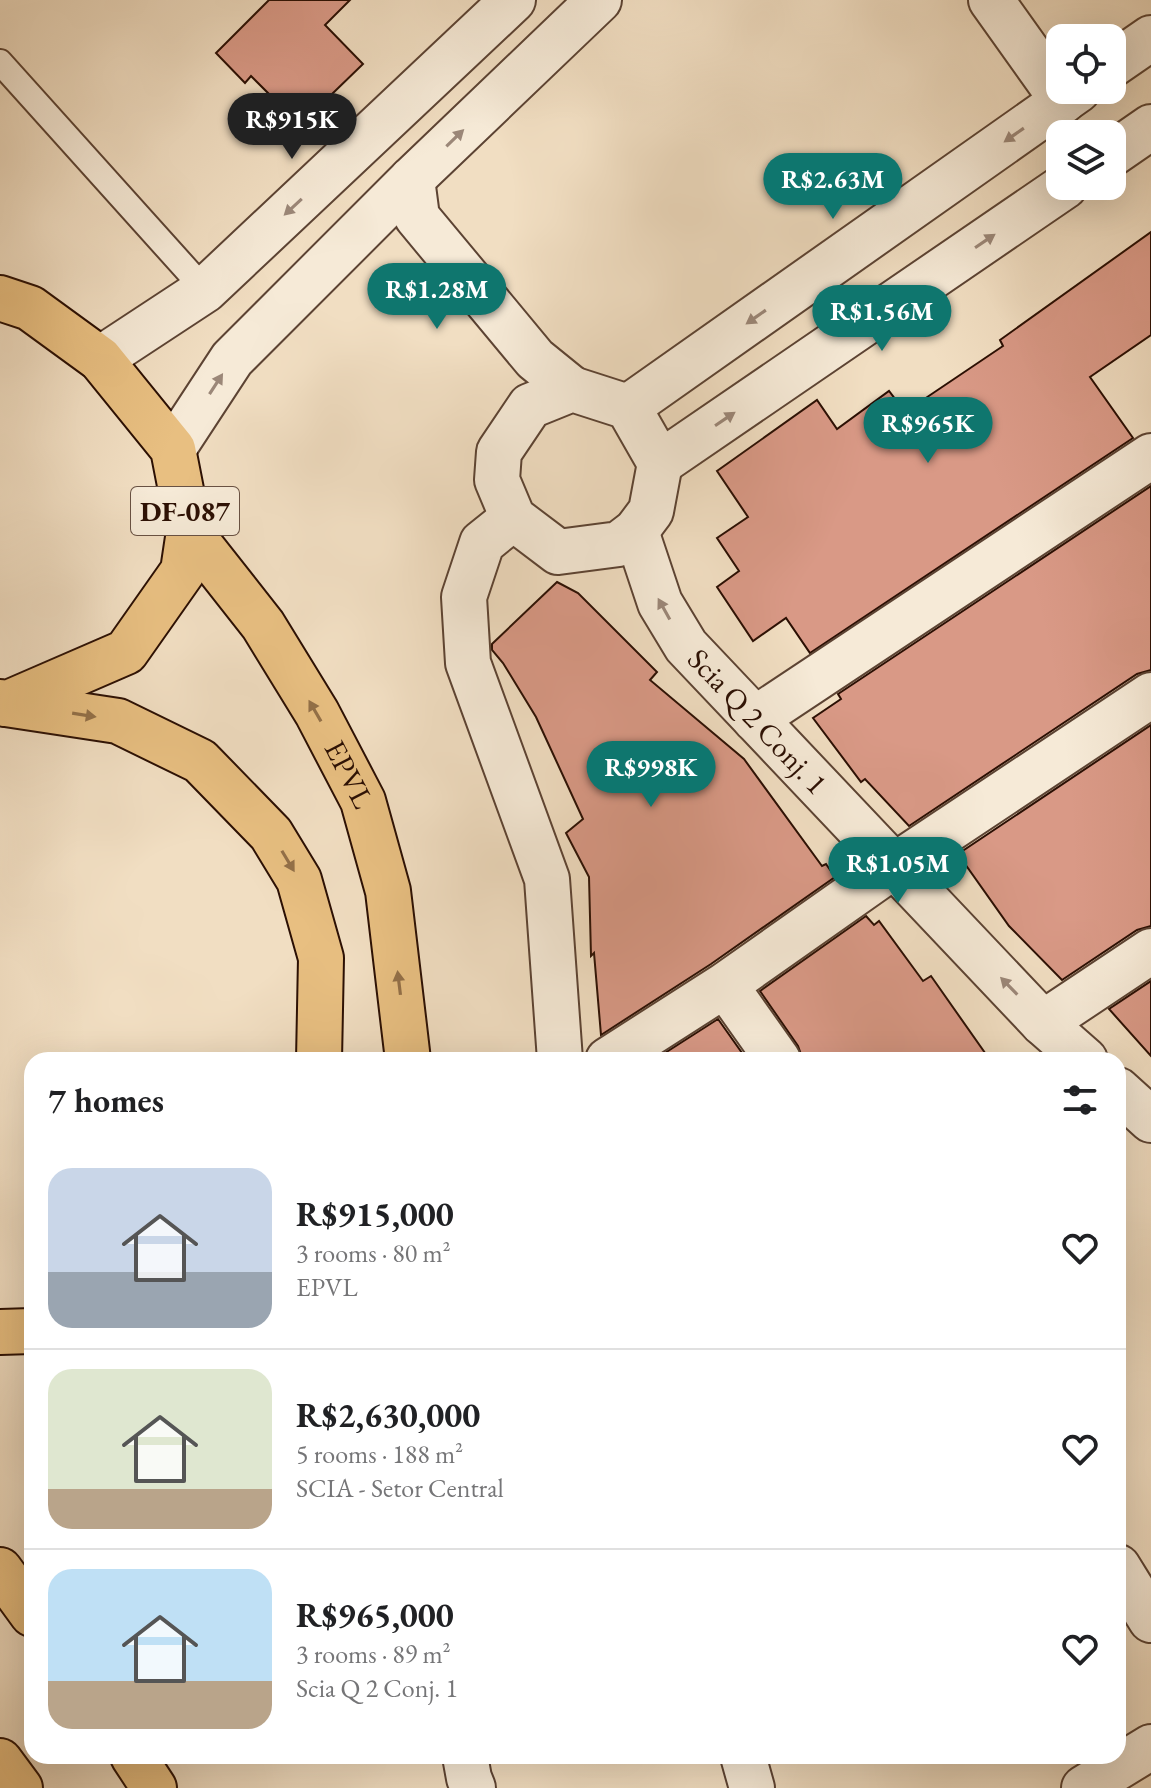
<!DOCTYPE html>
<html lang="en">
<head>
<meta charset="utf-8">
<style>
	:root { --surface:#fff; --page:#f2f2f2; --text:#202124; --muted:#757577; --line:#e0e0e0; --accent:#0f766e }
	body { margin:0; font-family:"EB Garamond",serif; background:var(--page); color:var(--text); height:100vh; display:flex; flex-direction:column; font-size:30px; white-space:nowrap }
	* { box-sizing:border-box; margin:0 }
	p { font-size:26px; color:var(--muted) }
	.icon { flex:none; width:44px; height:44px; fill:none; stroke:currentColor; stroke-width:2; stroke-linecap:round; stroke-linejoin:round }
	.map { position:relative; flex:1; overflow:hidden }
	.details { position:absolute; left:24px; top:1052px; width:1102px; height:712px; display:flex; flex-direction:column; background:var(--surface); border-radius:24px; box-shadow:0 8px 32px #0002 }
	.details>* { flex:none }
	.tools { position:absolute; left:1046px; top:24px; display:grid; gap:16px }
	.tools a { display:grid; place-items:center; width:80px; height:80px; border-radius:16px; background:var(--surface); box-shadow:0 8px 32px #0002; font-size:40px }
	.price { position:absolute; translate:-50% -68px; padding:0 18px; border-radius:28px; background:var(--accent); color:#fff; font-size:26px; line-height:52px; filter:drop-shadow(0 2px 4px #0008) }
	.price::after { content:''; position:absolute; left:50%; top:48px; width:24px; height:18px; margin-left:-12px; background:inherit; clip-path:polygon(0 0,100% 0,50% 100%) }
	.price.active { background:#222; color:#fff }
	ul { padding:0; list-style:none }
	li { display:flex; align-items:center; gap:24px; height:200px; padding:0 24px }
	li+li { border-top:2px solid var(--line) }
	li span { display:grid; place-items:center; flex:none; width:224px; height:160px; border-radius:24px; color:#555 }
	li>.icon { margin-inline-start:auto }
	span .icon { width:96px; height:96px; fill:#fffc; stroke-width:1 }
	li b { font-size:34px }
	h2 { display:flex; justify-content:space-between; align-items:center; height:96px; padding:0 24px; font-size:34px }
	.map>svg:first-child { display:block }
</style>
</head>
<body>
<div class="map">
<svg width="1151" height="1788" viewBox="0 0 1151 1788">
	<rect width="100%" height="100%" fill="#f1dec2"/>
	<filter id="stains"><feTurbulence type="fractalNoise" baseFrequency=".0025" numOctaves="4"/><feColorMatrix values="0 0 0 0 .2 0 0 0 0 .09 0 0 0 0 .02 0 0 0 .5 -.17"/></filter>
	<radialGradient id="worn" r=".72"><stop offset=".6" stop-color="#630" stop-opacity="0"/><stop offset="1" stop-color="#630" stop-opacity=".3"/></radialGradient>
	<path fill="#d99986" stroke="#2b0f03" stroke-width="2" d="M 269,0 L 350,0 L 325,25 L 363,64 L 300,125 L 251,76 L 245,83 L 216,53 Z
		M 1151,232 L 1151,335 L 1090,377 L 1133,438 L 810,653 L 786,618 L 753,641 L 717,587 L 739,571 L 717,538 L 748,517 L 717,471 L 817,400 L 837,429 L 889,391 L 905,412 L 1003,346 L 1000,340 Z
		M 1151,486 L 1151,670 L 1137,674 L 909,826 L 865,779 L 861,782 L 813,718 L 841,699 L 838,694 Z
		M 557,582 L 578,593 L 657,672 L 650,680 L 744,759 L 822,866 L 826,864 L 835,877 L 711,964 L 601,1035 L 594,953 L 591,956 L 589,877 L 566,833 L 583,819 L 536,717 L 503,663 L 492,650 L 492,644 Z
		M 1151,725 L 1151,926 L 1137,930 L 1062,980 L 1009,926 L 958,854 Z
		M 866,916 L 874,925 L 879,921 L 923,981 L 931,976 L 990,1060 L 803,1060 L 798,1046 L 760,991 Z
		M 1151,981 L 1151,1056 L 1109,1009 Z
		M 718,1019 L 747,1060 L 654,1060 Z"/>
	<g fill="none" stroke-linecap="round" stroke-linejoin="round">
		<g stroke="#5c4333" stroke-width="28">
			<path id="service" d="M 0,62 L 205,290"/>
		</g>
		<g stroke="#5c4333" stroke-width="48">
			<path id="minor" d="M 513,518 L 482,543 L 464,597 L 468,663 L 547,879 L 560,1060
				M 755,719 L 1151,456
				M 725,985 L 778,1060
				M 1043,1023 L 1151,951
				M 608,1060 L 725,985 L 894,866 L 1151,695
				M 1118,1567 L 1151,1620
				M 743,1756 L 752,1788
				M 1084,1788 L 1151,1747"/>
		</g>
		<g stroke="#5c4333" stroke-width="48">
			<g id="tertiary">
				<path d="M 991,0 L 1063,101"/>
				<path d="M 1112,65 L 1151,38"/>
				<path d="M 1112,154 L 1151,127"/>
				<path d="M 412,179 L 417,217 L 535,359 L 572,389"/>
				<path d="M 100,359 L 205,290 L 513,0"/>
				<path d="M 572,389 L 628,407 L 660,463 L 651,511 L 636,531 L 619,544 L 558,552 L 513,518 L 497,480 L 499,452 L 530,406 Z"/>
				<path d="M 628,407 L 1078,90"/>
				<path d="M 173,449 L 232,359 L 412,179 L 599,0"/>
				<path d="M 660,463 L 1065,186"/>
				<path id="s1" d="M 636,531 L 660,603 L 686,646 L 1043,1023 L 1085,1060"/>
				<path d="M 1118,1090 L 1151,1120"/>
				<path d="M 465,1756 L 469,1778 L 473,1788"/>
			</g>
		</g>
		<g stroke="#2b0f03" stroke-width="48">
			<g id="primary">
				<path d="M 0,298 L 30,308 L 100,359 L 173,449 L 189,531 L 183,571 L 126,652 L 6,704 L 0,702"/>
				<path id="s2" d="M 189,531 L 263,625 L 317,713 L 363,801 L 388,891 L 408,1060"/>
				<path d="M 6,704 L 118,721 L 200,761 L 271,834 L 299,880 L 321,958 L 319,1060"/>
			</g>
		</g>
		<g stroke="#2b0f03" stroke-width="48">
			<path id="motorway" d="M 0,1332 L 32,1331
				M 0,1570 L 32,1614
				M 133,1756 L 154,1788
				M 0,1761 L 20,1788"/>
		</g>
		<use href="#service" stroke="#f6ead7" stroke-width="24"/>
		<use href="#minor" stroke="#f6ead7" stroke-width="44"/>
		<use href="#tertiary" stroke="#f6ead7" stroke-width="44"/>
		<use href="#primary" stroke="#e8bf81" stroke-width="44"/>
		<use href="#motorway" stroke="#e8bf81" stroke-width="44"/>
	</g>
	<defs><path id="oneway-solid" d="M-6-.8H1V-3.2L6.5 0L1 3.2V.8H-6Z" transform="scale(2)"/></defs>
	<g fill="#9b8778">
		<use href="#oneway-solid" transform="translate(1014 135) rotate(145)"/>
		<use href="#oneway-solid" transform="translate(455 138) rotate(-44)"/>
		<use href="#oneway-solid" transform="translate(293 207) rotate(137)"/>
		<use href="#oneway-solid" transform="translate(985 241) rotate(-34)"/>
		<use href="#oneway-solid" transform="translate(756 317) rotate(145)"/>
		<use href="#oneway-solid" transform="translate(216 384) rotate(-57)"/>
		<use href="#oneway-solid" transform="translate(725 419) rotate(-34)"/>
		<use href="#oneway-solid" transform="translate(664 609) rotate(-119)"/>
		<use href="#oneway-solid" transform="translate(1009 986) rotate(-134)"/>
	</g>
	<g fill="#937048">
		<use href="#oneway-solid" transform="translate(315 711) rotate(-120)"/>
		<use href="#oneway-solid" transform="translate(84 715) rotate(9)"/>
		<use href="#oneway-solid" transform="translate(288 861) rotate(59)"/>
		<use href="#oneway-solid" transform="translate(399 983) rotate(-97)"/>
	</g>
	<g text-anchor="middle" stroke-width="7" stroke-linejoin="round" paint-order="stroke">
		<rect fill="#f6ead7" stroke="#685143" stroke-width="2" x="131" y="487" width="108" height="48" rx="6"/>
		<g font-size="28" font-weight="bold" fill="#2b0f03">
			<text x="185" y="521">DF-087</text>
		</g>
		<g font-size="30" fill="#2b0f03" stroke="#f6ead7">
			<text dy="10" stroke="none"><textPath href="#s1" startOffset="230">Scia Q 2 Conj. 1</textPath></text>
			<text dy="10" stroke="none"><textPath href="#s2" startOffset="292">EPVL</textPath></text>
		</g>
	</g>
	<rect width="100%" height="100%" filter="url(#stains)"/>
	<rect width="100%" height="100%" fill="url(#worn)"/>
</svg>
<div class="tools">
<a><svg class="icon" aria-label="locate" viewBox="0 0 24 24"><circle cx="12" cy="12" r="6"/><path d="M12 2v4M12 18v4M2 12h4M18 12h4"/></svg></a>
<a><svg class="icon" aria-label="layers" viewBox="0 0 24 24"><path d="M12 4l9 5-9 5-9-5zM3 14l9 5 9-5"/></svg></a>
</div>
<b class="price active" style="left:292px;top:161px">R$915K</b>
<b class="price" style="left:833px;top:221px">R$2.63M</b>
<b class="price" style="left:437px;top:331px">R$1.28M</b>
<b class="price" style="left:882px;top:353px">R$1.56M</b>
<b class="price" style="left:928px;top:465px">R$965K</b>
<b class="price" style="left:651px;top:809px">R$998K</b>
<b class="price" style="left:898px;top:905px">R$1.05M</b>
<section class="details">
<h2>7 homes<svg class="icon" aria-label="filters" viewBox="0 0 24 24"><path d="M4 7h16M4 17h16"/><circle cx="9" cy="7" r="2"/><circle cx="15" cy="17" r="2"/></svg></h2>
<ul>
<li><span style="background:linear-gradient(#c9d6e8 65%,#9aa5b1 0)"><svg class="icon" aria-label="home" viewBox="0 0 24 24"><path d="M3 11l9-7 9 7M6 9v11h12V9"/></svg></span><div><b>R$915,000</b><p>3 rooms · 80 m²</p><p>EPVL</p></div><svg class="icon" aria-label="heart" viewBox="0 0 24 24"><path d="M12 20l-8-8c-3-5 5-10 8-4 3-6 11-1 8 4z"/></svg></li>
<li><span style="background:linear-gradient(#dfe7d0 75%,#b9a48a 0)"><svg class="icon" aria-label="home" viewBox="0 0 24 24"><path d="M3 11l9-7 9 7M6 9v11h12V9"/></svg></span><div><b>R$2,630,000</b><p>5 rooms · 188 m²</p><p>SCIA - Setor Central</p></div><svg class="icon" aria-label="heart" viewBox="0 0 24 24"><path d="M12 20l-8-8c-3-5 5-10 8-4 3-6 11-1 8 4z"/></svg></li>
<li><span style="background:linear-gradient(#bfe0f5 70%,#b9a48a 0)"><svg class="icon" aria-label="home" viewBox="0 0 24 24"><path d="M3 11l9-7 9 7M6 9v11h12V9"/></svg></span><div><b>R$965,000</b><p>3 rooms · 89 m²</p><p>Scia Q 2 Conj. 1</p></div><svg class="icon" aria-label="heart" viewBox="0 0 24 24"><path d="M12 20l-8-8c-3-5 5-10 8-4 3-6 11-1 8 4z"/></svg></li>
</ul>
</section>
</div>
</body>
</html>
